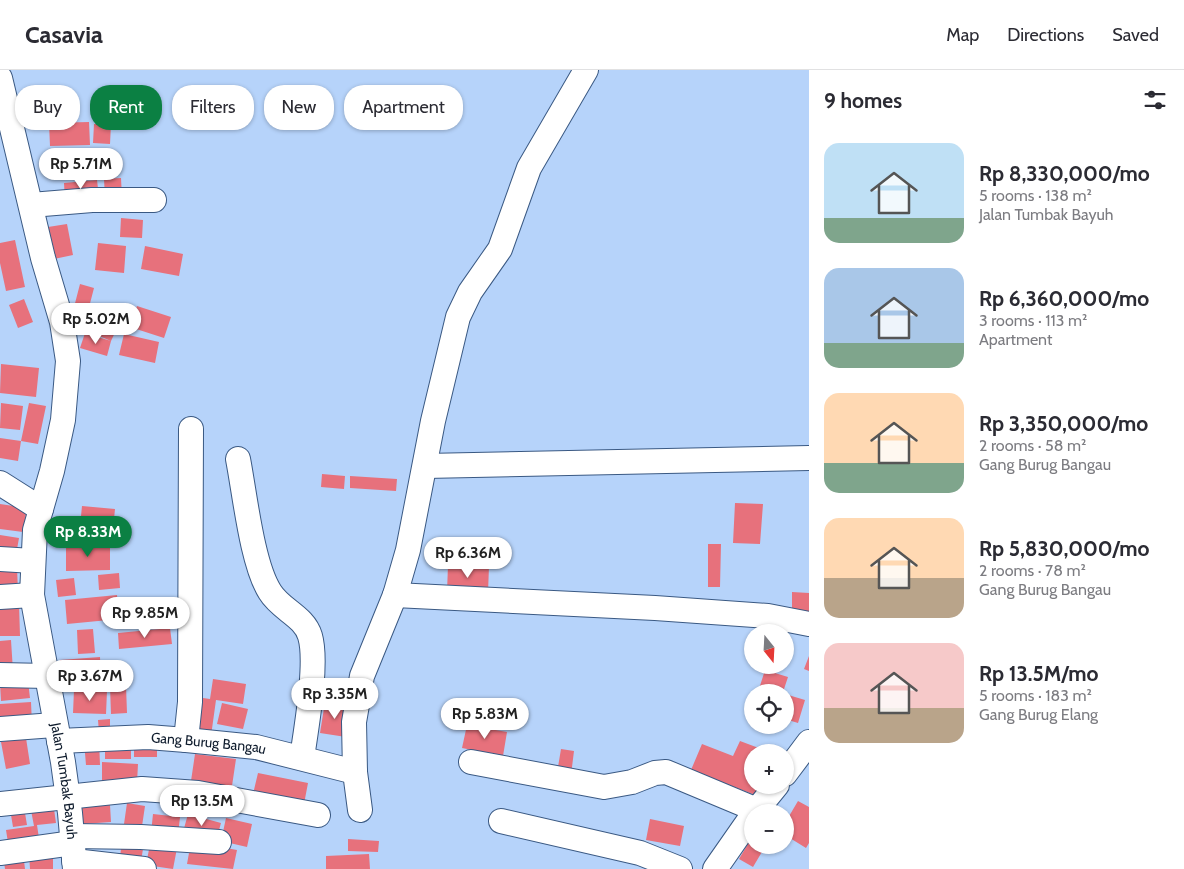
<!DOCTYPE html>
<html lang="en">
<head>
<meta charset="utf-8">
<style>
	:root { --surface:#fff; --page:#f7f7f7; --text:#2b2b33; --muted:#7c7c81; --line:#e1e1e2; --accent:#0b8043 }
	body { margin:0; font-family:Cabin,sans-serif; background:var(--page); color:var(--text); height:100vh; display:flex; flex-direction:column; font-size:19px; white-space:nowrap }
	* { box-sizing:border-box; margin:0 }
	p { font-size:16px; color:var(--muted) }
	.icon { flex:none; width:28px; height:28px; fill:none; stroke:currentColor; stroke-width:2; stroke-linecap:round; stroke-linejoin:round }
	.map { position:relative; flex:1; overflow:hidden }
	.sheet { display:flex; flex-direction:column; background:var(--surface); width:375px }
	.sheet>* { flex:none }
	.top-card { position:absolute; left:15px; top:15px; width:475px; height:45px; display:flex; gap:10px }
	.needle { width:32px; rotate:162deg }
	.fabs { position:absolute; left:744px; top:554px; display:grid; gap:10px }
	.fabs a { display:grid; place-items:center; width:50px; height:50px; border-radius:50%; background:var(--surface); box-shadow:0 1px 4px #0004; font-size:25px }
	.price { position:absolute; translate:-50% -42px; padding:0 11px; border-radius:18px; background:#fff; color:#222; font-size:16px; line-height:32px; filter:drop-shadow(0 1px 2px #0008) }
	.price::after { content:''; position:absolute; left:50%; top:30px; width:15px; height:11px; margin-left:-8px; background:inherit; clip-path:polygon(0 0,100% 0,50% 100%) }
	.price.on { background:var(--accent); color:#fff }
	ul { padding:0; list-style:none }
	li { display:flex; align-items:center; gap:15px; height:125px; padding:0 15px }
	li span { display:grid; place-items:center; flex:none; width:140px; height:100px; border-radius:15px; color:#555 }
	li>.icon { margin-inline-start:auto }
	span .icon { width:60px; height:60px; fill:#fffc; stroke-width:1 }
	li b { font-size:21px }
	h2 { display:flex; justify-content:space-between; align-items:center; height:60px; padding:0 15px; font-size:21px }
	.tag { padding:0 18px; border-radius:20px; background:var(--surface); box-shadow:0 1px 4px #0004; font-size:18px; line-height:45px }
	.tag.on { background:var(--accent); color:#fff }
	header { display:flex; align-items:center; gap:30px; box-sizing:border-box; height:70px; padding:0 25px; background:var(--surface); border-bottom:1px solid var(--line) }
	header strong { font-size:24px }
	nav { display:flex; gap:28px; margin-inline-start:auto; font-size:18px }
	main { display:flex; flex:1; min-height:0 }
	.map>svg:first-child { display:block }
</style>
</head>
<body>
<header>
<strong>Casavia</strong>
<nav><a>Map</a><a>Directions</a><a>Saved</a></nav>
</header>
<main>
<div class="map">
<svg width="809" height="799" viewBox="0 0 809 799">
	<rect width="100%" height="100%" fill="#b6d3fa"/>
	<path fill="#e7717c" d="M 89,52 L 90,75 L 50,76 L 49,53 Z
		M 94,54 L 111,54 L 110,74 L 93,73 Z
		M 65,79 L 97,80 L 97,101 L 64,100 Z
		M 121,108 L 122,127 L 105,128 L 104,109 Z
		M 97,110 L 99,127 L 65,131 L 64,113 Z
		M 121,148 L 143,150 L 142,168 L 120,167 Z
		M 67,154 L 73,185 L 54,189 L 48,157 Z
		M 15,170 L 25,217 L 6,221 L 0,193 L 0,173 Z
		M 98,173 L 126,176 L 124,203 L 95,200 Z
		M 145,176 L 183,184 L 179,206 L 141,199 Z
		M 80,214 L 94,218 L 87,245 L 73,241 Z
		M 24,229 L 33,252 L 18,258 L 9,235 Z
		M 137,236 L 171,247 L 164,268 L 130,257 Z
		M 93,242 L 119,254 L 111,271 L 85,260 Z
		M 85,263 L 111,271 L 107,286 L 80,278 Z
		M 124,264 L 159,272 L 155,293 L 119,285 Z
		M 1,294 L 39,298 L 36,327 L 0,323 Z
		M 1,333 L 23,336 L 20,360 L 0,358 Z
		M 29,333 L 46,336 L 38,374 L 21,371 Z
		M 0,368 L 21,371 L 18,391 L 0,388 Z
		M 322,404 L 345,406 L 344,419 L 321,417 Z
		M 350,406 L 397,409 L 396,421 L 350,418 Z
		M 735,433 L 763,434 L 760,474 L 733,473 Z
		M 0,434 L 27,438 L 23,462 L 0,459 Z
		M 82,436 L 115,439 L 112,469 L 79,466 Z
		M 0,465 L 19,468 L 16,485 L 0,483 Z
		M 708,474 L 721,474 L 720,517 L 708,517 Z
		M 66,476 L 110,476 L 110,500 L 66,501 Z
		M 448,495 L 489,496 L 488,523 L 447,522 Z
		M 17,497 L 18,522 L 0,523 L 0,498 Z
		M 119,503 L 120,518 L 99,520 L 98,505 Z
		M 74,508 L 76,525 L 58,527 L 56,510 Z
		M 792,522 L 809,523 L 809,547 L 792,546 Z
		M 117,525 L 119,549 L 67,554 L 65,530 Z
		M 19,534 L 20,566 L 0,566 L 0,535 Z
		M 170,558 L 172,574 L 119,579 L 118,563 Z
		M 93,559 L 95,583 L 78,584 L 77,560 Z
		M 11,570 L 13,601 L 0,602 L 0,571 Z
		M 809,586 L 809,601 L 804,599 Z
		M 100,587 L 101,611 L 61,614 L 60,590 Z
		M 765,600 L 788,607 L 783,622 L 758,622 Z
		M 213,609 L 246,614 L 243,634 L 216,630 L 211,666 L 191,663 L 196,627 L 210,629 Z
		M 28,611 L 30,628 L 1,631 L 0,613 Z
		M 110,616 L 126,616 L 127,643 L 111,644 Z
		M 74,620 L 107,621 L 106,644 L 73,643 Z
		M 785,624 L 805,630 L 798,653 L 785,649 Z
		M 31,632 L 32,655 L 0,657 L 0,634 Z
		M 325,632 L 350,636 L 346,667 L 320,663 Z
		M 222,633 L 248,639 L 243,659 L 217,654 Z
		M 110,649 L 110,662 L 99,663 L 98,650 Z
		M 467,655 L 507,662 L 503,686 L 462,678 Z
		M 26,668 L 30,694 L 6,699 L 1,672 Z
		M 134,668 L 157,669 L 157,687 L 134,687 Z
		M 99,670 L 100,695 L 86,695 L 84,671 Z
		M 740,671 L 769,682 L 752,682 L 752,715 L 759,715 L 755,725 L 691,700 L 702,674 L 733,686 Z
		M 131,672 L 131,689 L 105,689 L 105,673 Z
		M 561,679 L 574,681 L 571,705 L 557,703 Z
		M 195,684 L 236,689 L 232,716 L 191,711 Z
		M 102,692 L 138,694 L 137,713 L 102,711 Z
		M 258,703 L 308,713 L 304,734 L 253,724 Z
		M 798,731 L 809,737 L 809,773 L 806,778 L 785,765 L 785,753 Z
		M 53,732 L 56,753 L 37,755 L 40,775 L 9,779 L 6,760 L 34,756 L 30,735 Z
		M 127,733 L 145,736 L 141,763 L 123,761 Z
		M 110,735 L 111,752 L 83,754 L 82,737 Z
		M 24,737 L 27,755 L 13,757 L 10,739 Z
		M 153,744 L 180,747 L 178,765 L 151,763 Z
		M 188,744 L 221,753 L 216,771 L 183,762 Z
		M 226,748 L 252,754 L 247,777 L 221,771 Z
		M 650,749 L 684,756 L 680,776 L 646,770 Z
		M 752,767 L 752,775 L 766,775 L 753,797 L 739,789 Z
		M 122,769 L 144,773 L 141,791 L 120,788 Z
		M 151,769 L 178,773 L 173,799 L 146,795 Z
		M 348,769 L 379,771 L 378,782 L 348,781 Z
		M 191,772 L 237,780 L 233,799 L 187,794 Z
		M 53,782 L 53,799 L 30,799 L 29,783 Z
		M 23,783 L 25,799 L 5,799 L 3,785 Z
		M 369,784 L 370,799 L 326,799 L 326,786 Z"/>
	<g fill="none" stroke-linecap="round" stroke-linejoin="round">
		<g stroke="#3a5983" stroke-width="26">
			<g id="minor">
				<path id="s1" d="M 0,8 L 43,188 L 62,252 L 68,291 L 63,350 L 52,401 L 35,460 L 32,525 L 63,692 L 70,743 L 75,799"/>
				<path d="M 31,135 L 92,130 L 154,130"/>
				<path d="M 238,389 C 245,425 252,494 270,522 C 281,540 304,546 310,566 C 318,593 306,659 302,688"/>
				<path d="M 425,396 L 809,388"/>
				<path d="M 0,413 L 41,439"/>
				<path d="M 0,489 L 33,491"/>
				<path d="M 395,525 L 655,538 L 768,546 L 809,554"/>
				<path d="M 0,527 L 32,525"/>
				<path d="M 0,605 L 47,606"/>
				<path d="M 0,659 L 54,655"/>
				<path d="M 186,670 L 190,632 L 191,359"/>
				<path id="s2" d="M 59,671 L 148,667 L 186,670 L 256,677 L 355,702"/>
				<path d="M 471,692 L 604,717 L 632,712 L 655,703 L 666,702 L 757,740"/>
				<path d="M 785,704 L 809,672"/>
				<path d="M 0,734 L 142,719 L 198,723 L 318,745"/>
				<path d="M 360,740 L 355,702 L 354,652 L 362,606 L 395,525 L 408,480 L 433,351 L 458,247 L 470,222 L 500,179 L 529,98 L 586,0"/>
				<path d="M 755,742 L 777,715"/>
				<path d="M 501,751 L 640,783 L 680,799"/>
				<path d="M 72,766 L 141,767 L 219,772"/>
				<path d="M 0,783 L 73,773"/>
				<path d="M 74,791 L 144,799"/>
				<path d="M 715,799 L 752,746"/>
			</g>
		</g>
		<use href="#minor" stroke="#fff" stroke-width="24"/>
	</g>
	<g text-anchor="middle" stroke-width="4" stroke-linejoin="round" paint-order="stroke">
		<g font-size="14" fill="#0f1c2d" stroke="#b6d3fa">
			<text dy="5" stroke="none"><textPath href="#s2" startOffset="150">Gang Burug Bangau</textPath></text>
			<text dy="5" stroke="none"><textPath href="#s1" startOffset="718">Jalan Tumbak Bayuh</textPath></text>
		</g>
	</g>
</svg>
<div class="fabs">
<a><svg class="needle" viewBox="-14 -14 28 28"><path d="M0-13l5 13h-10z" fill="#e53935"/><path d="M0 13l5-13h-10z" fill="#7c7c81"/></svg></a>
<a><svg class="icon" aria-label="locate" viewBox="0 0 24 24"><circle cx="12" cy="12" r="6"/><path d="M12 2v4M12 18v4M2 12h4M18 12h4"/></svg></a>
<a>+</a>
<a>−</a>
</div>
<b class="price" style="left:81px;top:120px">Rp 5.71M</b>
<b class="price" style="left:96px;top:275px">Rp 5.02M</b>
<b class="price on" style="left:88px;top:488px">Rp 8.33M</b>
<b class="price" style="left:468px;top:509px">Rp 6.36M</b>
<b class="price" style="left:145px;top:569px">Rp 9.85M</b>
<b class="price" style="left:90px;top:632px">Rp 3.67M</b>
<b class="price" style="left:335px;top:650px">Rp 3.35M</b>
<b class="price" style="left:485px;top:670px">Rp 5.83M</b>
<b class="price" style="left:202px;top:757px">Rp 13.5M</b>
<div class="top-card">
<a class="tag">Buy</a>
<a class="tag on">Rent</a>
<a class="tag">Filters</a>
<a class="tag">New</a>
<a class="tag">Apartment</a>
</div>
</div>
<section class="sheet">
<h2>9 homes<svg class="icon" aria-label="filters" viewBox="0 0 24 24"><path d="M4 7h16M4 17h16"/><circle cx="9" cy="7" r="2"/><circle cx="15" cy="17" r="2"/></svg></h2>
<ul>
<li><span style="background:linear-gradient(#bfe0f5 75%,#7fa58c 0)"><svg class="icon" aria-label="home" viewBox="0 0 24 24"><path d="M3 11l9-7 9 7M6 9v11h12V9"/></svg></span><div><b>Rp 8,330,000/mo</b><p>5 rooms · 138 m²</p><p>Jalan Tumbak Bayuh</p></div></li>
<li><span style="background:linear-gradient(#a9c7e8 75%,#7fa58c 0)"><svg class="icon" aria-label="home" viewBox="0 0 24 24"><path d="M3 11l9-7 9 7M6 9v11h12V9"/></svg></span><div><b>Rp 6,360,000/mo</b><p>3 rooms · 113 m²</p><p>Apartment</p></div></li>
<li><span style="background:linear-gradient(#ffd9b3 70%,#7fa58c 0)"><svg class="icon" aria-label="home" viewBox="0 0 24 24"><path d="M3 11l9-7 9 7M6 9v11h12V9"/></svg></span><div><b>Rp 3,350,000/mo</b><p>2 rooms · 58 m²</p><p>Gang Burug Bangau</p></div></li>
<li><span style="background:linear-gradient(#ffd9b3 60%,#b9a48a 0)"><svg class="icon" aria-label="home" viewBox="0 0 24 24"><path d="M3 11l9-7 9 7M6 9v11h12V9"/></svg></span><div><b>Rp 5,830,000/mo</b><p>2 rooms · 78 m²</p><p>Gang Burug Bangau</p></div></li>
<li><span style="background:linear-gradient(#f6c9c9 65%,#b9a48a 0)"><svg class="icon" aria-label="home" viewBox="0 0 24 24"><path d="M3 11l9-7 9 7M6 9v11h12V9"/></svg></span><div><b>Rp 13.5M/mo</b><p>5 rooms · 183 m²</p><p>Gang Burug Elang</p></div></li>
</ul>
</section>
</main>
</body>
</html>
